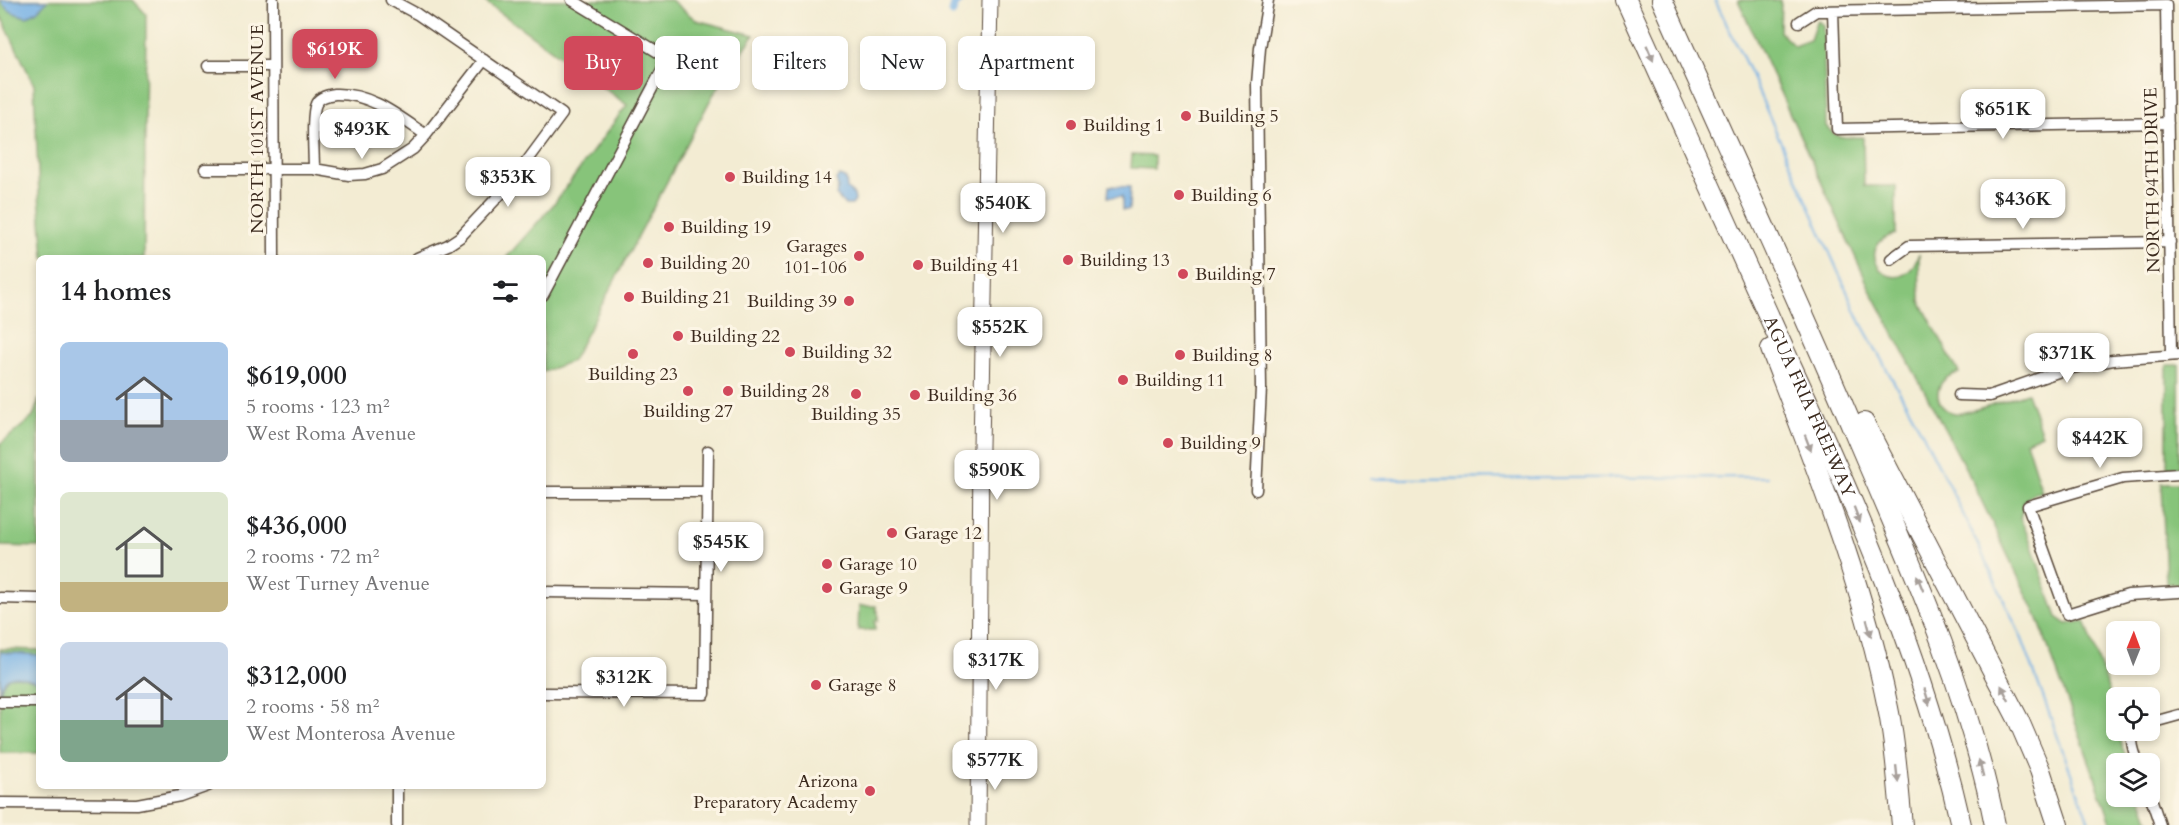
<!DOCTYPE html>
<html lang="en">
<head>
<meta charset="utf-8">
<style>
	:root { --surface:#fff; --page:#f2f2f2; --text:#202124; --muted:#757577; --accent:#d1495b }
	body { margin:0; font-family:Cardo,serif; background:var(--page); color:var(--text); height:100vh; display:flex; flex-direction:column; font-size:22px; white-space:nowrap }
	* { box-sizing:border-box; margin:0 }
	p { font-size:20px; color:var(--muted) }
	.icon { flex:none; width:33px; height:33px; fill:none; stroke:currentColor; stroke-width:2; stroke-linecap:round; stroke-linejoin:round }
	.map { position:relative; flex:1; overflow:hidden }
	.side { position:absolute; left:36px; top:255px; width:510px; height:534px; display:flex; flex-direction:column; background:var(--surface); border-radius:9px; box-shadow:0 3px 9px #0003 }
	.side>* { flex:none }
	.hud { position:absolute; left:564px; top:36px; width:570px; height:54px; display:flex; gap:12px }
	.needle { width:39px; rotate:1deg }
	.controls { position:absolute; left:2106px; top:621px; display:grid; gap:12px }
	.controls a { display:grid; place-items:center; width:54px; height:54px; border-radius:9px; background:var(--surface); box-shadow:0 3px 9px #0003; font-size:30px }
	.price { position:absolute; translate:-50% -51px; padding:0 14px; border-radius:12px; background:#fff; color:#222; font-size:20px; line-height:39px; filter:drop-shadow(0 2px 3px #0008) }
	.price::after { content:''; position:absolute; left:50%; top:36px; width:18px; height:14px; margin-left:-9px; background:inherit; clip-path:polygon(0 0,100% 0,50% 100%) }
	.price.current { background:var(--accent); color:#fff }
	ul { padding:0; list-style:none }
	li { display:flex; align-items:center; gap:18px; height:150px; padding:0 24px }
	li span { display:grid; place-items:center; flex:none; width:168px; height:120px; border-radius:9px; color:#555 }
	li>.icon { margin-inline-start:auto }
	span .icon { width:72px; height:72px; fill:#fffc; stroke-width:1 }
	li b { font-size:26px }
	h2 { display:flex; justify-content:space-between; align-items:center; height:72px; padding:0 24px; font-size:26px }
	.chip { padding:0 21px; border-radius:9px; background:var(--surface); box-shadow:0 3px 9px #0003; font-size:21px; line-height:54px }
	.chip.current { background:var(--accent); color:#fff }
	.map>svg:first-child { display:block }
</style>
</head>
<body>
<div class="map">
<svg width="2179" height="825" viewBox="0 0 2179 825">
	<rect width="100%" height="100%" fill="#fcf5e5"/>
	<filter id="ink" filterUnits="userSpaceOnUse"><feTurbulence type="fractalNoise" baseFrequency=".0167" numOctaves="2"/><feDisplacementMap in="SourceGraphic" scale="12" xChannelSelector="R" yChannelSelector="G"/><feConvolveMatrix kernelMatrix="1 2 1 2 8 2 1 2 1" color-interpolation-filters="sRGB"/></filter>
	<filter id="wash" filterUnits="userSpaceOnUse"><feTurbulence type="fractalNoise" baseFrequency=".008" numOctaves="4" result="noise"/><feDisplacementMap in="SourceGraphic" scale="24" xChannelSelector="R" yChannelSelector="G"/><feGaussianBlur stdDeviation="1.35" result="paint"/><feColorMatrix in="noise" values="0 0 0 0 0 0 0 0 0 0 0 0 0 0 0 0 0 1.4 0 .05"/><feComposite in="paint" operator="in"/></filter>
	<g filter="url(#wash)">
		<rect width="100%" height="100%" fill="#f3ecd3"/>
		<path fill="#87c47a" stroke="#61774c" stroke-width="1.5" d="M 0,0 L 133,0 L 146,14 L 144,258 L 44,258 L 39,195 L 34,85 L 0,14 Z
			M 483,0 L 671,0 L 696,20 L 754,35 L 713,95 L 572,361 L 543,372 L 543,258 L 506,258 L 553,205 L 627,105 Z
			M 1738,0 L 1781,0 L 1780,32 L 1794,46 L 1810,40 L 1817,20 L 1823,25 L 1826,126 C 1839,141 1845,137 1863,137 L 1864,186 L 1896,186 L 1896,234 C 1853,244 1884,293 1909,271 C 1915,266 1915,260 1919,255 L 1920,301 L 1959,373 C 1930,378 1933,410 1955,413 C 1967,415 2013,397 2027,393 L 2042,434 L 2026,441 L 2042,492 L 2034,493 L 2024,501 L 2020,519 L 2027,532 L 2057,617 L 2067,624 L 2085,621 L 2116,712 L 2116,730 L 2120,731 C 2118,743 2125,752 2129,763 L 2116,764 L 2116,796 L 2141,797 L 2151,825 L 2112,825 L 2037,616 L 1969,475 L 1869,287 Z
			M 1054,62 L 1083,62 L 1082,74 L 1053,79 Z
			M 1132,155 L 1154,156 L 1154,169 L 1131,168 Z
			M 2167,365 L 2179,365 L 2179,467 L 2167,467 Z
			M 39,399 L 39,547 L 0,546 L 0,444 L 33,417 Z
			M 2162,483 L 2179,483 L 2179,584 L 2166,584 Z
			M 859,606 L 876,606 L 876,611 L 878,611 L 878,620 L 875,620 L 875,630 L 858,630 Z
			M 0,649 L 39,650 L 39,753 L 0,753 Z"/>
		<path fill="#74b0e5" stroke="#586d82" stroke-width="1.5" d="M 0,0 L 48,0 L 37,11 L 27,17 C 15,14 6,11 0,0 Z
			M 840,176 L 846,179 L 847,189 L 854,195 L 855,201 L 852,205 L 845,205 L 836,195 L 838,188 L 836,179 Z
			M 1109,186 L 1130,187 L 1129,210 L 1122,210 L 1122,197 L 1108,197 Z
			M 0,652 L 39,655 L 39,682 C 19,675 3,670 0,695 Z"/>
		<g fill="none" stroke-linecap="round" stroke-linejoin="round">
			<path stroke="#74b0e5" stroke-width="2" d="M 1715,0 L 1747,66 L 1861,323 L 1923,434 L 1972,532 L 2022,639 L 2090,825
				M 1370,479 L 1767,477"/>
			<path stroke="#74b0e5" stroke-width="9" d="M 952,12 L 954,5 L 959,0"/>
		</g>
	</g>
	<g filter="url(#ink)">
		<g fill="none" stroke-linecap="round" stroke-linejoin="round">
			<g stroke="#574739" stroke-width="13">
				<path id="street" d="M 273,0 L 274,258
					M 391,0 L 417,14 L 562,114 L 511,183 L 460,237 L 448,245 L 417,258
					M 1833,11 L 1837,129 L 2168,123
					M 1799,22 L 1816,11 L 2166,5 L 2171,355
					M 208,66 L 273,66
					M 205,169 L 314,169 L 349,175 L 365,174 L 382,169 L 413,149 L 426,135 L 484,60
					M 314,169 C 314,155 311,114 316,104 C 319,97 327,95 335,94 C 371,93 398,116 426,135
					M 1891,259 L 1909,246 L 2170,242
					M 543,295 L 664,66 L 661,54 L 572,0
					M 1959,395 L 1989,396 L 2066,369 L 2113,360 L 2179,355
					M 2179,474 L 2123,478 L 2028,506 L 2067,614 L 2128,595 L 2179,592
					M 1256,490 L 1261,388 L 1257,84 L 1260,48 L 1268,0
					M 543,492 L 707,492
					M 543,592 L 706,594
					M 0,598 L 39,599
					M 543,693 L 705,694 L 708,451
					M 0,702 L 39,702
					M 2150,723 L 2179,715
					M 2134,730 C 2129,742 2135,753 2138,764
					M 2150,795 L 2160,825
					M 0,803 L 137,804 L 180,796 L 208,786
					M 397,825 L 397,786"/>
			</g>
			<g stroke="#574739" stroke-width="17">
				<path id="secondary" d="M 978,825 L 981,446 L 990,0"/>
			</g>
			<g stroke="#574739" stroke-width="22">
				<g id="highway">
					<path id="s1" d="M 1626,0 C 1681,121 1735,243 1790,363 C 1859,512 1925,664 1961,825"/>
					<path d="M 1662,0 C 1727,146 1795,291 1857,438 C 1911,564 1968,689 1995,825"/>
					<path d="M 1771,349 C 1816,467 1863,583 1888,708 C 1896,746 1898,786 1902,825"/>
					<path d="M 1864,423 L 2018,719 L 2040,770 L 2058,825"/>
				</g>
			</g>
			<use href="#street" stroke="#fff" stroke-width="10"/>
			<use href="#secondary" stroke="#fff" stroke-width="15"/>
			<use href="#highway" stroke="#fff" stroke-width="20"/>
		</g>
		<defs><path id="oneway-solid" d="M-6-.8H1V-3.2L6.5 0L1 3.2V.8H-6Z" transform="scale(1.5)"/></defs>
		<g fill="#a79f9a">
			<use href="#oneway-solid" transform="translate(1650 53) rotate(67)"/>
			<use href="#oneway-solid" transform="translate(1808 443) rotate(69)"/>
			<use href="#oneway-solid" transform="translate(1857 515) rotate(69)"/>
			<use href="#oneway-solid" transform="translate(1920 583) rotate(-112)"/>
			<use href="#oneway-solid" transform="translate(1869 628) rotate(75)"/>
			<use href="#oneway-solid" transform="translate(2005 693) rotate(-117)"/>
			<use href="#oneway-solid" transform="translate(1927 697) rotate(73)"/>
			<use href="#oneway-solid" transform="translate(1981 768) rotate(-105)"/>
			<use href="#oneway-solid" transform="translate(1897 774) rotate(84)"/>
		</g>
	</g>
	<g fill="#d1495b" stroke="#fcf5e5" stroke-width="2">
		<circle cx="1186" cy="116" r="6"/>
		<circle cx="1071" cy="125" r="6"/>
		<circle cx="730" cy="177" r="6"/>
		<circle cx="1179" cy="195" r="6"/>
		<circle cx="669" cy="227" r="6"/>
		<circle cx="859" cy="256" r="6"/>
		<circle cx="1068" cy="260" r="6"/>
		<circle cx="648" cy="263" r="6"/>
		<circle cx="918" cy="265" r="6"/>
		<circle cx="1183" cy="274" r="6"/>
		<circle cx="629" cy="297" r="6"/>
		<circle cx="849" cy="301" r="6"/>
		<circle cx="678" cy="336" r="6"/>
		<circle cx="790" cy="352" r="6"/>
		<circle cx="633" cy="354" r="6"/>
		<circle cx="1180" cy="355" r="6"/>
		<circle cx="1123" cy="380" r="6"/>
		<circle cx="688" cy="391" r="6"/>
		<circle cx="728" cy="391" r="6"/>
		<circle cx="856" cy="394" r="6"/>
		<circle cx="915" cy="395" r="6"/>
		<circle cx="1168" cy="443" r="6"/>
		<circle cx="892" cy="533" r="6"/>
		<circle cx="827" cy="564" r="6"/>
		<circle cx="827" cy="588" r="6"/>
		<circle cx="816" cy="685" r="6"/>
		<circle cx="870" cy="791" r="6"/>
	</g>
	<g text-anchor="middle" stroke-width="6" stroke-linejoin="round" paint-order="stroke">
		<g font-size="18" fill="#3b2a1e" stroke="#fcf5e5" text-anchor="start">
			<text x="1198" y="122">Building 5</text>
			<text x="1083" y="131">Building 1</text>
			<text x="742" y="183">Building 14</text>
			<text x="1191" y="201">Building 6</text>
			<text x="681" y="233">Building 19</text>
			<text x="847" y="252" text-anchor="end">Garages<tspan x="847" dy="21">101-106</tspan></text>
			<text x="1080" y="266">Building 13</text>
			<text x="660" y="269">Building 20</text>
			<text x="930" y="271">Building 41</text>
			<text x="1195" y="280">Building 7</text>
			<text x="641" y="303">Building 21</text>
			<text x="837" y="307" text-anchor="end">Building 39</text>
			<text x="690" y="342">Building 22</text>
			<text x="802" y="358">Building 32</text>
			<text x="1192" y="361">Building 8</text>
			<text x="633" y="380" text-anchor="middle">Building 23</text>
			<text x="1135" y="386">Building 11</text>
			<text x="740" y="397">Building 28</text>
			<text x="927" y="401">Building 36</text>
			<text x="688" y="417" text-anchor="middle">Building 27</text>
			<text x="856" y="420" text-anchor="middle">Building 35</text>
			<text x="1180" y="449">Building 9</text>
			<text x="904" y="539">Garage 12</text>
			<text x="839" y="570">Garage 10</text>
			<text x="839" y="594">Garage 9</text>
			<text x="828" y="691">Garage 8</text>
			<text x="858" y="787" text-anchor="end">Arizona<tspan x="858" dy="21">Preparatory Academy</tspan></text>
		</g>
		<g font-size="18" fill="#3b2a1e" stroke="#fcf5e5">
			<text transform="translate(257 129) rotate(-90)" y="6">NORTH 101ST AVENUE</text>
			<text transform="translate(2152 180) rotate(-91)" y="6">NORTH 94TH DRIVE</text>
			<text dy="6" stroke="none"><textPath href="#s1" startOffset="446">AGUA FRIA FREEWAY</textPath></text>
		</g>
	</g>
</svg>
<div class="controls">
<a><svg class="needle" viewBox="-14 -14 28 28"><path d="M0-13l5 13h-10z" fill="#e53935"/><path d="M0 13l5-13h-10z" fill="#757577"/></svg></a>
<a><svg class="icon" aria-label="locate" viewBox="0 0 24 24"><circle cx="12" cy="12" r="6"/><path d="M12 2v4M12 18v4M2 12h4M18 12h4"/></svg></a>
<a><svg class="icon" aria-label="layers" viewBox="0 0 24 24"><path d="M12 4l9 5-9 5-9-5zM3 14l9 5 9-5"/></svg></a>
</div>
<b class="price current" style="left:335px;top:80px">$619K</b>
<b class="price" style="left:2003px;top:140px">$651K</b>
<b class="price" style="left:362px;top:160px">$493K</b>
<b class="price" style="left:508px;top:208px">$353K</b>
<b class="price" style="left:2023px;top:230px">$436K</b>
<b class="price" style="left:1003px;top:234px">$540K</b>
<b class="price" style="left:1000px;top:358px">$552K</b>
<b class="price" style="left:2067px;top:384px">$371K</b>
<b class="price" style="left:2100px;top:469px">$442K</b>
<b class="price" style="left:997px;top:501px">$590K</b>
<b class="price" style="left:721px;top:573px">$545K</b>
<b class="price" style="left:996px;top:691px">$317K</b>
<b class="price" style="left:624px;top:708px">$312K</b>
<b class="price" style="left:995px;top:791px">$577K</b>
<div class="hud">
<a class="chip current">Buy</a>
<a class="chip">Rent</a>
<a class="chip">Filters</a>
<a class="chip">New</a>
<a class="chip">Apartment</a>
</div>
<section class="side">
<h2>14 homes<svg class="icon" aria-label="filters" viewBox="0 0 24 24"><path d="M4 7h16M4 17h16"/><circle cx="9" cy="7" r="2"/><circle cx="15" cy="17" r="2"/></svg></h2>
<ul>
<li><span style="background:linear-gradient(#a9c7e8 65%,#9aa5b1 0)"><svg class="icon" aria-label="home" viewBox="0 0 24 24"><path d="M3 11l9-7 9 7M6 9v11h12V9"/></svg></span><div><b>$619,000</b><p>5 rooms · 123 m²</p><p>West Roma Avenue</p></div></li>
<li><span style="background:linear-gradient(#dfe7d0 75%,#c2b280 0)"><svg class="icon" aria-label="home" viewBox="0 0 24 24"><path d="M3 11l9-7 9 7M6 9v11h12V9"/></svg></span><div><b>$436,000</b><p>2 rooms · 72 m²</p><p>West Turney Avenue</p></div></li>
<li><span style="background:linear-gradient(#c9d6e8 65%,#7fa58c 0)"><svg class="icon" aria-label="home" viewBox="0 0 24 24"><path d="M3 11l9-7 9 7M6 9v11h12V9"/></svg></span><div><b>$312,000</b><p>2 rooms · 58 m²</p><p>West Monterosa Avenue</p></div></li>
</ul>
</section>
</div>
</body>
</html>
